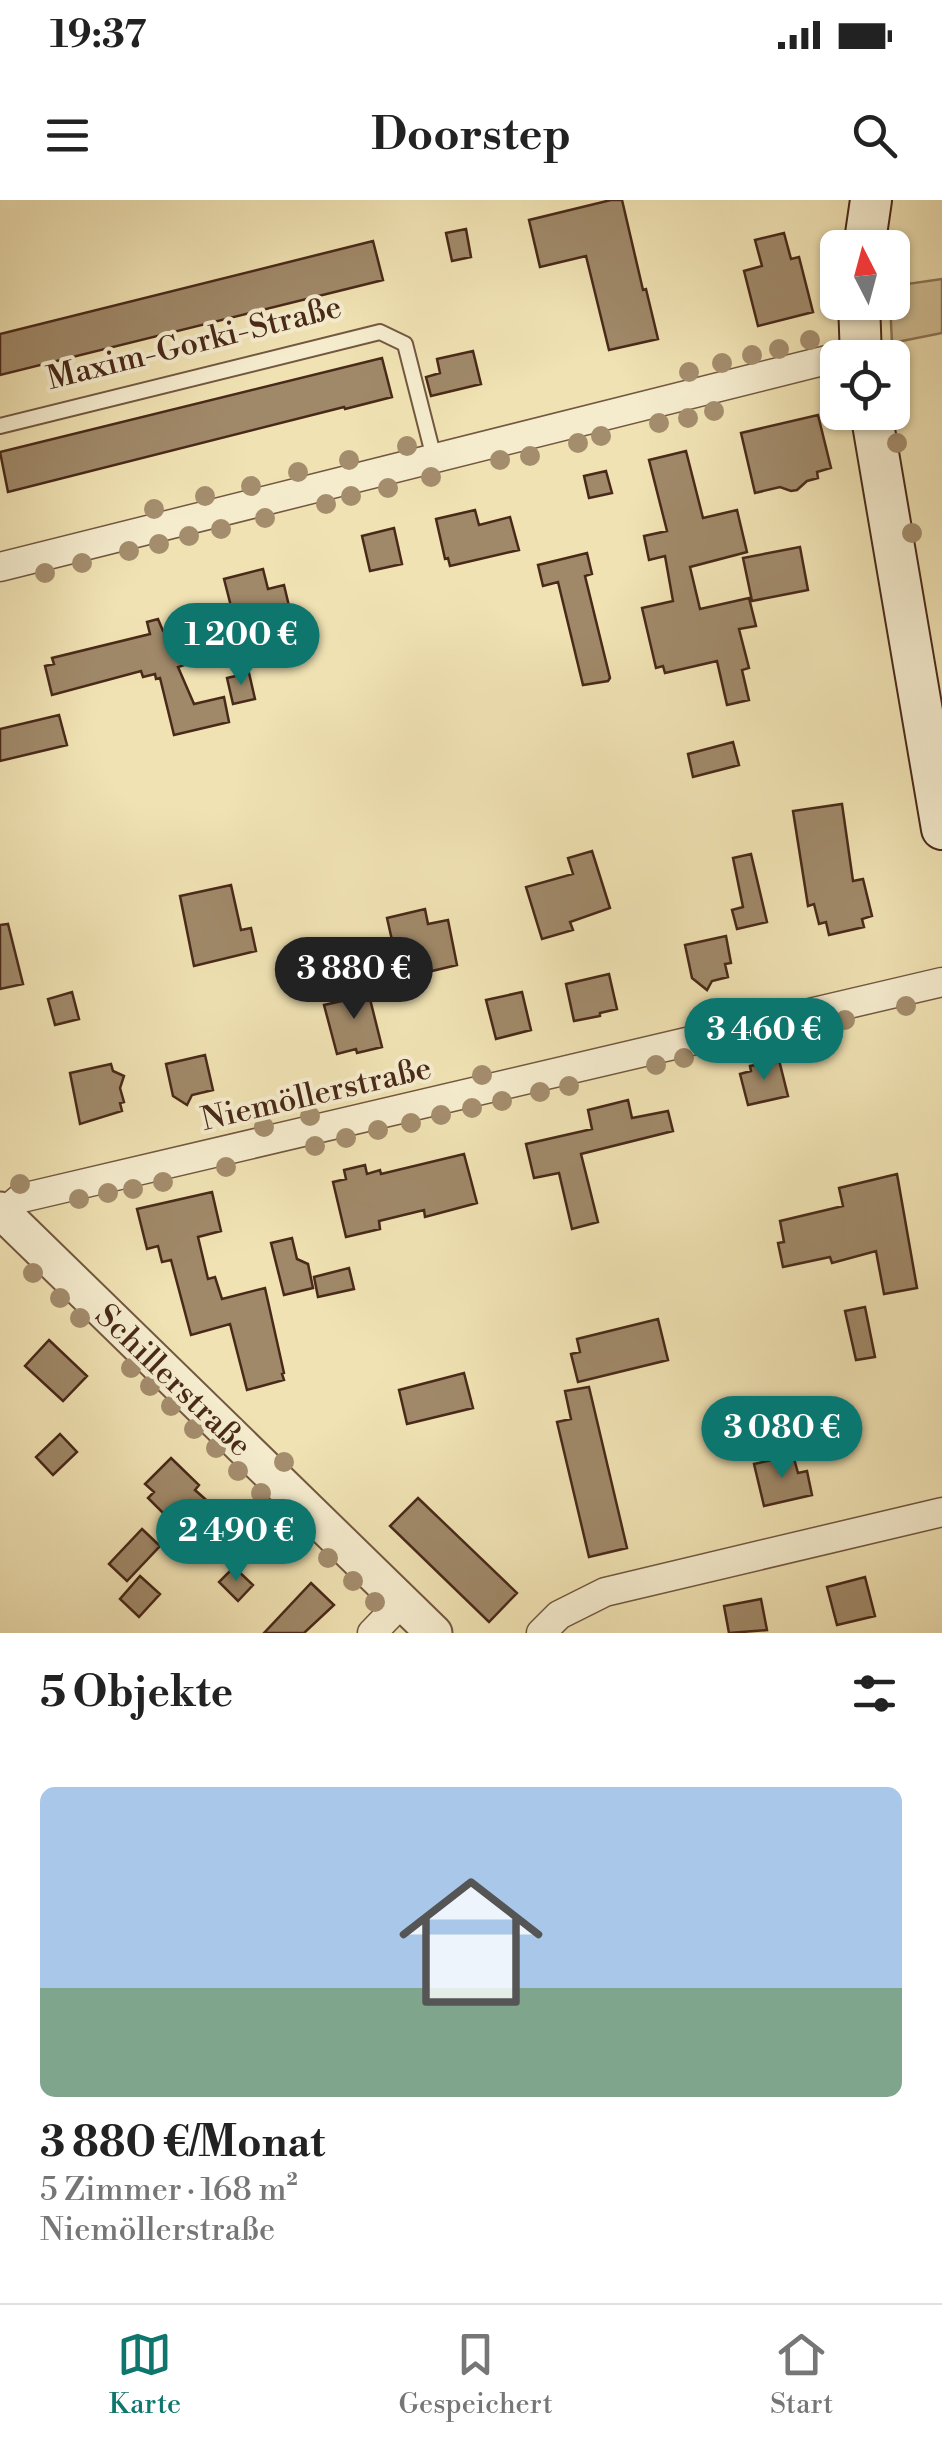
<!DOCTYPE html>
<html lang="de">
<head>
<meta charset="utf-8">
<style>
	:root { --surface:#fff; --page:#f2f2f2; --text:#222; --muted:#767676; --line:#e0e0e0; --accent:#0f766e }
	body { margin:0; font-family:"Libre Bodoni",serif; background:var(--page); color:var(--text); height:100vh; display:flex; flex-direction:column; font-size:38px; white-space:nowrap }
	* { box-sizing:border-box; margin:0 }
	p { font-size:32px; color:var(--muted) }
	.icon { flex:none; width:55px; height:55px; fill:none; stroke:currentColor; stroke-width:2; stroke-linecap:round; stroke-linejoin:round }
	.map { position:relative; height:1433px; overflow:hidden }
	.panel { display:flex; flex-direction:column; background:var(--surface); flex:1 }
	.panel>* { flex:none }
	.needle { width:65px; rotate:354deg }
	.controls { position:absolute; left:820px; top:30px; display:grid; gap:20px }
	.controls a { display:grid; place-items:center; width:90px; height:90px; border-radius:15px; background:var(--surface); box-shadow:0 2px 8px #0004; font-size:50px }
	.price { position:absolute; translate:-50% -85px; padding:0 22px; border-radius:35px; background:var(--accent); color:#fff; font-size:32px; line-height:65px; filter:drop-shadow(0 2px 5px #0008) }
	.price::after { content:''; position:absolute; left:50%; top:60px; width:30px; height:22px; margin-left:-15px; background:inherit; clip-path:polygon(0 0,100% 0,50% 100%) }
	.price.current { background:#222; color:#fff }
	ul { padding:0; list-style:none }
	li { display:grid; align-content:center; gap:20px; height:530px; padding:0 40px }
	li span { display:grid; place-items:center; height:310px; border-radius:15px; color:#555 }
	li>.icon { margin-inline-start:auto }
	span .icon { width:180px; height:180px; fill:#fffc; stroke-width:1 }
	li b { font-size:42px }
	h2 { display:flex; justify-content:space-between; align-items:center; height:120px; padding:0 40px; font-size:42px }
	.status { display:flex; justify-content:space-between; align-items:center; height:70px; padding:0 50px; background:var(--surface); direction:ltr }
	.status svg { height:28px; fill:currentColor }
	header { display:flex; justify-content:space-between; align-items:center; height:130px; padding:0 40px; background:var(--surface); font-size:45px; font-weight:700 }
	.dock { display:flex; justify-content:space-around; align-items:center; height:140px; border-top:2px solid var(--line); background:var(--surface); font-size:28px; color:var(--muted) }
	.dock a { display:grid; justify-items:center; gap:5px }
	.dock .current { color:var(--accent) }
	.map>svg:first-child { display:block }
</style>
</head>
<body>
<div class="status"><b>19:37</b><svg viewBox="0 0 49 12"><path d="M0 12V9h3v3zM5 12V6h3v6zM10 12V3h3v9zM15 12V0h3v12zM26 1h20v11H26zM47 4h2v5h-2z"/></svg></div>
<header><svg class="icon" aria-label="menu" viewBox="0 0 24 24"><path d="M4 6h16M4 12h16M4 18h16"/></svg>Doorstep<svg class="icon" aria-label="search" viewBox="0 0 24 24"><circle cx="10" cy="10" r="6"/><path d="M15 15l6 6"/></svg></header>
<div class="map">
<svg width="942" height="1433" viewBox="0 0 942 1433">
	<rect width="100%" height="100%" fill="#f0e2b3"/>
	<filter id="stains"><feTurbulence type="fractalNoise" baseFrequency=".002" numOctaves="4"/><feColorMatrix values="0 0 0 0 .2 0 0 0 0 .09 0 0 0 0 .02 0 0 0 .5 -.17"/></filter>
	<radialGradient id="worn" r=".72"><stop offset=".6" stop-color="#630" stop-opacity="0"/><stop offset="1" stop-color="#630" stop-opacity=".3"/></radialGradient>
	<path fill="#d4c399" stroke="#8e7659" stroke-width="2.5" d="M 942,79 L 942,133 L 892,143 L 890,103 L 892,102 L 893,86 Z"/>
	<path fill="#a08969" stroke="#492919" stroke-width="2.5" d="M 611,0 L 622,0 L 643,90 L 646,89 L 658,139 L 609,150 L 586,56 L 540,67 L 529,20 Z
		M 466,29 L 471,57 L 452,61 L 446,33 Z
		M 784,33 L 791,59 L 799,57 L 813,112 L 758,126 L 744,71 L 762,66 L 755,40 Z
		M 373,41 L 383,80 L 0,175 L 0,134 Z
		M 473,151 L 481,184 L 431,196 L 426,177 L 440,173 L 437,159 Z
		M 382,158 L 392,197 L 345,209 L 344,207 L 8,292 L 0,252 Z
		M 818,215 L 831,268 L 817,272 L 818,278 L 807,281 L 797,290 L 791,291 L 780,287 L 755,293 L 741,233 Z
		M 686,251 L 703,318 L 737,310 L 747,352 L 690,367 L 700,409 L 749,398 L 756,426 L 739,429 L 749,468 L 742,470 L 749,500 L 727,505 L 717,461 L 665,473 L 663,466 L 656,468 L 642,408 L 673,401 L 665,356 L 649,360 L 644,336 L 667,331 L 649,260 Z
		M 606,271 L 612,293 L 589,298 L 584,276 Z
		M 475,310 L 479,325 L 510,317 L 519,350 L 450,366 L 448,358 L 445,359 L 436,319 Z
		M 394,328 L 402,364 L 370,371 L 362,336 Z
		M 800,347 L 808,390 L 752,401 L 743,358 Z
		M 587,353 L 592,374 L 585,376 L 610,478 L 608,481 L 583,485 L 558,382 L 543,386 L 538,365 Z
		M 263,369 L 268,389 L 284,385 L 289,406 L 272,409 L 275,421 L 255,409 L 233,414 L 224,379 Z
		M 158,419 L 163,431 L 169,429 L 171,435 L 181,432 L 188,464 L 178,467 L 194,504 L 224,497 L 229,522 L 174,535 L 160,478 L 156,479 L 155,474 L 143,477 L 141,471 L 52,495 L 45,466 L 54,464 L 52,458 L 150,434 L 147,422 Z
		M 249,473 L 255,499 L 233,504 L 227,478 Z
		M 59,515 L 67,545 L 0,561 L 0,529 Z
		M 733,542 L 739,565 L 693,577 L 688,554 Z
		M 842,604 L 853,681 L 863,679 L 872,716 L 862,719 L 864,727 L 829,735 L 826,722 L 819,724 L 814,704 L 808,706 L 793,611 Z
		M 592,651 L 610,708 L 570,722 L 573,730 L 542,739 L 526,687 L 573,674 L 568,658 Z
		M 751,654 L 767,722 L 737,729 L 732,710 L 743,707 L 733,658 Z
		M 231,685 L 241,730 L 251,728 L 256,751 L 194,766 L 180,696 Z
		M 425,709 L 428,724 L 448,720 L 457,765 L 428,772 L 426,765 L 399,771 L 387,718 Z
		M 8,724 L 23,784 L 0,789 L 0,725 Z
		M 726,736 L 731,763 L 725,764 L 728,777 L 712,781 L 707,790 L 692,778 L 685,745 Z
		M 609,774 L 617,809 L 600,813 L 600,816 L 574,821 L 566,784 Z
		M 366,783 L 382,847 L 357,853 L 356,849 L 337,854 L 324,805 L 346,800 L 343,788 Z
		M 72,792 L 79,819 L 55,825 L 48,799 Z
		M 522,792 L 531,830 L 496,839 L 486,800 Z
		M 205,855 L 213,890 L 192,895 L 187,905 L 173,896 L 166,864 Z
		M 779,860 L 788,896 L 748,905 L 740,874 L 751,871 L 750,866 Z
		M 111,864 L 113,871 L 124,876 L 120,888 L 124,902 L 120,903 L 122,911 L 80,924 L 70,873 Z
		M 628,900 L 632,918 L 668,911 L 673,931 L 581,954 L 598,1022 L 572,1029 L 559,973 L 534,978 L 526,944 L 592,929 L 588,910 Z
		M 464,954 L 477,1003 L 425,1017 L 424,1010 L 379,1021 L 380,1029 L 346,1037 L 333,982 L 346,979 L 344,970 L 365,965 L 367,974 L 380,970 L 381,974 Z
		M 897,974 L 917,1088 L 884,1094 L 876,1051 L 832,1063 L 830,1057 L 783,1067 L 778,1043 L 784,1042 L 780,1021 L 843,1006 L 839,988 Z
		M 212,992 L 221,1031 L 198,1037 L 208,1079 L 215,1077 L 222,1099 L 265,1088 L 284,1173 L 282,1174 L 284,1180 L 247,1190 L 230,1124 L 191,1135 L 171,1060 L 162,1062 L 158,1046 L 147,1049 L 137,1009 Z
		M 292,1038 L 297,1059 L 308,1064 L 313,1088 L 284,1095 L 271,1043 Z
		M 349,1068 L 354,1089 L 318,1097 L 314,1077 Z
		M 865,1107 L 875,1157 L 856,1160 L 845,1111 Z
		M 658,1119 L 668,1160 L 578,1182 L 571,1154 L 580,1152 L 577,1139 Z
		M 49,1140 L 87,1176 L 63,1201 L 25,1166 Z
		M 464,1173 L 473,1208 L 407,1224 L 399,1190 Z
		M 589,1187 L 627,1348 L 589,1357 L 557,1222 L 571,1219 L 565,1191 Z
		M 60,1234 L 77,1252 L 53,1275 L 36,1257 Z
		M 793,1255 L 798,1273 L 807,1271 L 812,1295 L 764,1306 L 754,1264 Z
		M 171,1258 L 199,1285 L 195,1290 L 249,1338 L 232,1356 L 179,1306 L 168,1318 L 148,1298 L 154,1292 L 145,1284 Z
		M 418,1298 L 517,1393 L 489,1422 L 390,1326 Z
		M 142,1329 L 160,1346 L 127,1381 L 109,1364 Z
		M 234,1367 L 253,1385 L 238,1401 L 219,1382 Z
		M 140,1376 L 160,1394 L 139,1417 L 120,1399 Z
		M 865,1377 L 875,1416 L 837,1425 L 827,1387 Z
		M 311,1383 L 334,1405 L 304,1433 L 264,1433 Z
		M 761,1399 L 767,1430 L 729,1433 L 724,1406 Z"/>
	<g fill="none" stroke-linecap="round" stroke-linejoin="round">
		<g stroke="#735740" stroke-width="18">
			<path id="service" d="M 0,226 L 380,132 L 405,144 L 434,258"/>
		</g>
		<g stroke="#735740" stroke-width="31">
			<path id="minor" d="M 0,367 L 839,157 L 860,154
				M 3,1013 L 21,998 L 26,997 L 942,782
				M 372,1433 L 402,1402
				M 541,1433 L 559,1415 L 605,1392 L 942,1312"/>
		</g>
		<g stroke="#735740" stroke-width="39">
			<path id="tertiary" d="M 0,1010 L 434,1433"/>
		</g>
		<g stroke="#492919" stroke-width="44">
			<path id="secondary" d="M 864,48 L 871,0
				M 859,102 L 861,158
				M 871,212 L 942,629"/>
		</g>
		<use href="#service" stroke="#f5ecce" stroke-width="14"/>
		<use href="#minor" stroke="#f5ecce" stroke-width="28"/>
		<use href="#tertiary" stroke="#f5ecce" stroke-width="35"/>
		<use href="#secondary" stroke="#f5ecce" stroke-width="40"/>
	</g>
	<g fill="#a48d6d">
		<circle cx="810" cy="140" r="10"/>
		<circle cx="779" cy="149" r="10"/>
		<circle cx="752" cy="155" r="10"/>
		<circle cx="722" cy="163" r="10"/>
		<circle cx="689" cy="172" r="10"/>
		<circle cx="714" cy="211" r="10"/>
		<circle cx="688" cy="218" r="10"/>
		<circle cx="659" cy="223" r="10"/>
		<circle cx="601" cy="236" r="10"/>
		<circle cx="578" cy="243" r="10"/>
		<circle cx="897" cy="243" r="10"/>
		<circle cx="407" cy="246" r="10"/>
		<circle cx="530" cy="256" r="10"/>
		<circle cx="349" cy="260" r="10"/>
		<circle cx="500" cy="260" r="10"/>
		<circle cx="298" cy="272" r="10"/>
		<circle cx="431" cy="277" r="10"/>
		<circle cx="251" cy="286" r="10"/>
		<circle cx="388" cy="288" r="10"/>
		<circle cx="205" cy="296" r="10"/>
		<circle cx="351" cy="296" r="10"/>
		<circle cx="326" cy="304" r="10"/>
		<circle cx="154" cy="309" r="10"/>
		<circle cx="265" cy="318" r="10"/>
		<circle cx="221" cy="329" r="10"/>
		<circle cx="912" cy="333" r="10"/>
		<circle cx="189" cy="336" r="10"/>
		<circle cx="159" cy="344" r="10"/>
		<circle cx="129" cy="351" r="10"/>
		<circle cx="82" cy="363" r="10"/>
		<circle cx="45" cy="373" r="10"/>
		<circle cx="906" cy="806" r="10"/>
		<circle cx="845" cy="820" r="10"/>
		<circle cx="814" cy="828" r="10"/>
		<circle cx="783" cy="835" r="10"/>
		<circle cx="754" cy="842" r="10"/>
		<circle cx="718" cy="849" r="10"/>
		<circle cx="684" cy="858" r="10"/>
		<circle cx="656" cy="865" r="10"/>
		<circle cx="482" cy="875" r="10"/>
		<circle cx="569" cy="886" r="10"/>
		<circle cx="540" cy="892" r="10"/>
		<circle cx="502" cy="901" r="10"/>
		<circle cx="472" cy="908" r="10"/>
		<circle cx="441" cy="915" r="10"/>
		<circle cx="310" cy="916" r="10"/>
		<circle cx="411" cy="923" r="10"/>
		<circle cx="264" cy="927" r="10"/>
		<circle cx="378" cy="930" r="10"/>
		<circle cx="346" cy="938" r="10"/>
		<circle cx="315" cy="946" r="10"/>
		<circle cx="226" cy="967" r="10"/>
		<circle cx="163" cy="982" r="10"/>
		<circle cx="20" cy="984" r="10"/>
		<circle cx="133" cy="989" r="10"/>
		<circle cx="108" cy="993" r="10"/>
		<circle cx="79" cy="999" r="10"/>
		<circle cx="33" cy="1073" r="10"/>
		<circle cx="60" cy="1098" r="10"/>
		<circle cx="80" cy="1118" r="10"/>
		<circle cx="131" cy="1168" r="10"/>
		<circle cx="150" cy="1186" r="10"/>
		<circle cx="171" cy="1206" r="10"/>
		<circle cx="194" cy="1229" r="10"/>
		<circle cx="216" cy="1248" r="10"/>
		<circle cx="284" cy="1262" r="10"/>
		<circle cx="238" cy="1271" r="10"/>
		<circle cx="261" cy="1293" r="10"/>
		<circle cx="328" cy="1358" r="10"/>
		<circle cx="353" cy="1381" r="10"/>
		<circle cx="375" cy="1402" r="10"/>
	</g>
	<g text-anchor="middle" stroke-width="8" stroke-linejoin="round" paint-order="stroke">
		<g font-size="32" fill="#492919" stroke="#f5ecce">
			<text transform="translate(194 142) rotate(-14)" y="11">Maxim-Gorki-Straße</text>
			<text transform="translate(316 893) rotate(-13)" y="11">Niemöllerstraße</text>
			<text transform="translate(174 1180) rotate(44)" y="11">Schillerstraße</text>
		</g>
	</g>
	<rect width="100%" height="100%" filter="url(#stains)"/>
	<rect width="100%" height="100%" fill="url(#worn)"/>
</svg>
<div class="controls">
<a><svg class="needle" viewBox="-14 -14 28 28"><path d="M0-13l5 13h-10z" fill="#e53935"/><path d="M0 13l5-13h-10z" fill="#767676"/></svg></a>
<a><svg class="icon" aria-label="locate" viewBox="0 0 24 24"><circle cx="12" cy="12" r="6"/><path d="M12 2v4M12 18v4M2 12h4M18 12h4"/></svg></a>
</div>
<b class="price" style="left:241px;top:488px">1 200 €</b>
<b class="price current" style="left:354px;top:822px">3 880 €</b>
<b class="price" style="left:764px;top:883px">3 460 €</b>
<b class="price" style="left:782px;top:1281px">3 080 €</b>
<b class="price" style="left:236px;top:1384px">2 490 €</b>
</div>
<section class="panel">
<h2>5 Objekte<svg class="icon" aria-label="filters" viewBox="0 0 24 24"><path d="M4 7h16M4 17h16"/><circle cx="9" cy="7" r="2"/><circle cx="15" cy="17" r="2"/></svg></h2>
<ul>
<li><span style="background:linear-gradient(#a9c7e8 65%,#7fa58c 0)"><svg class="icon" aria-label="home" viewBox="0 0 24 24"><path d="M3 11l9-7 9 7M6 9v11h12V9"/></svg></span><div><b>3 880 €/Monat</b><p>5 Zimmer · 168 m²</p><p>Niemöllerstraße</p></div></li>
</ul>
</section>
<nav class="dock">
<a class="current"><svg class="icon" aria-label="map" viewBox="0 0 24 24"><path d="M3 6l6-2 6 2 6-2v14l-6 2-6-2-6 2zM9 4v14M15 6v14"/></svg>Karte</a>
<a><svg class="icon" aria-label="saved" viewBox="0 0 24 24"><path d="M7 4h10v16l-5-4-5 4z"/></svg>Gespeichert</a>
<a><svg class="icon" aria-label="home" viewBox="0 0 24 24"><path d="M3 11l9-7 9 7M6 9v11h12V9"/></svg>Start</a>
</nav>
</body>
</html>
